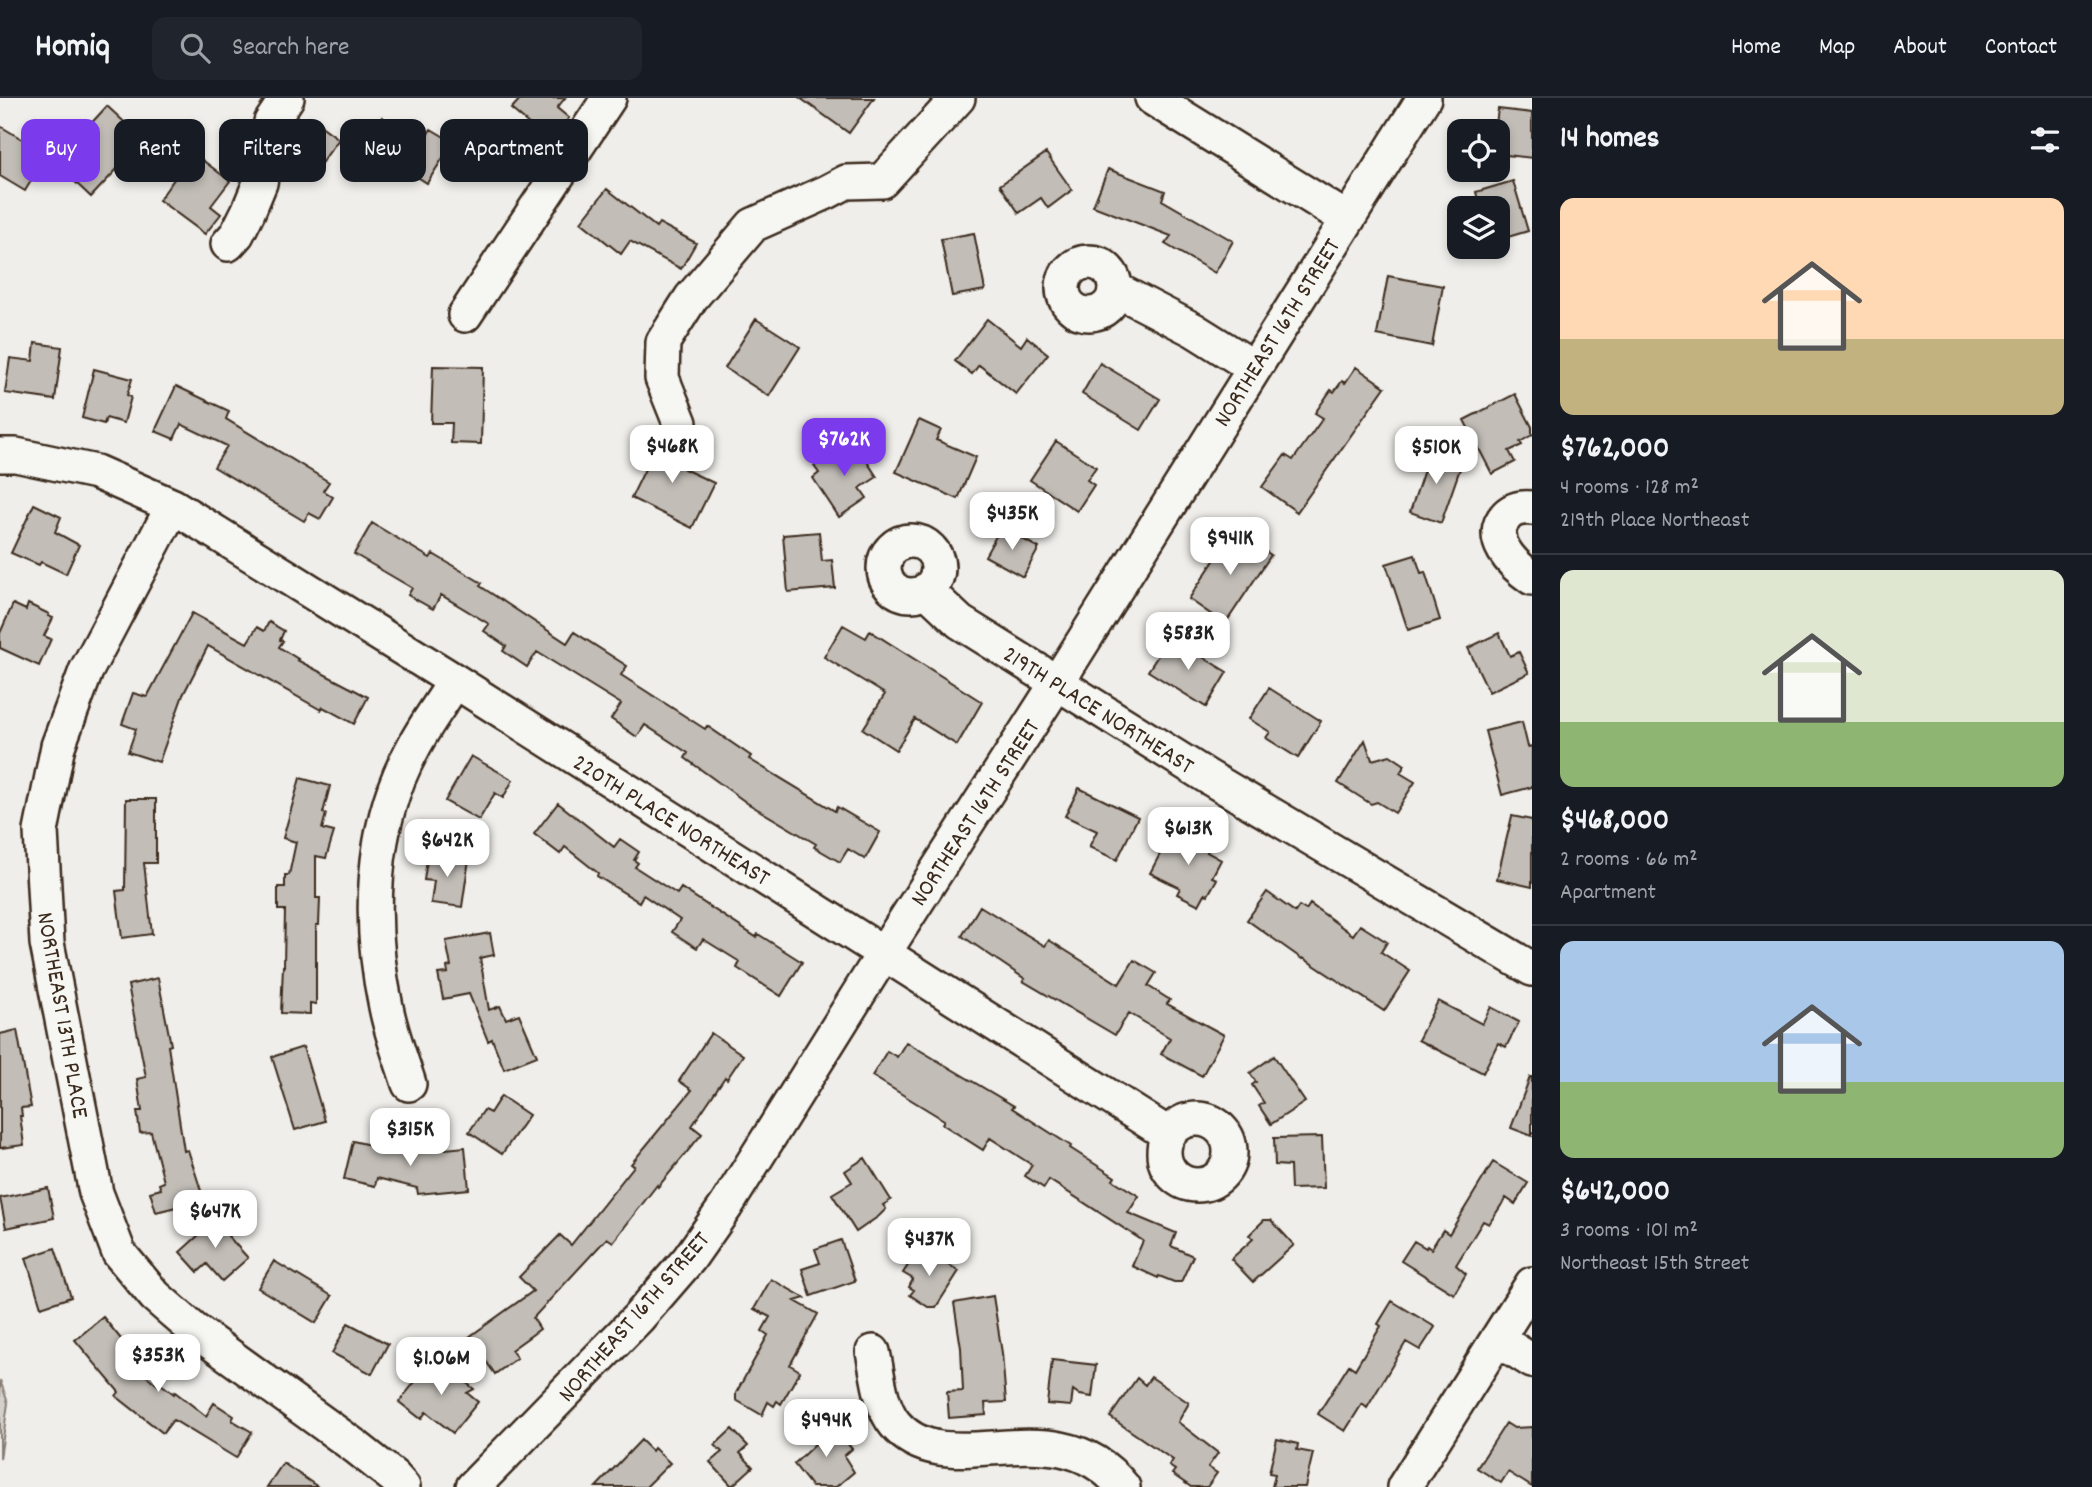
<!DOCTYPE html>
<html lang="en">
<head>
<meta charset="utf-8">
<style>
	:root { --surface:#171b24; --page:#20242c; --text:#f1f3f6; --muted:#9ea1a6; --line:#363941; --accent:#7c3aed }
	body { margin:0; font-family:Dekko,sans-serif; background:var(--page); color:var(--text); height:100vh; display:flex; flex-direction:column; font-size:26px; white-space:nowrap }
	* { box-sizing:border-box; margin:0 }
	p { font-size:23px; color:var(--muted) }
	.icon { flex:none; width:38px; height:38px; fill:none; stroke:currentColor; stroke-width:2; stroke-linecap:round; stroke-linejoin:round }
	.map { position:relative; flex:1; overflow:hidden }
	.details { display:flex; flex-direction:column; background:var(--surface); width:560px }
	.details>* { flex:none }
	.top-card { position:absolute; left:21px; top:21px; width:665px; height:63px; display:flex; gap:14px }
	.buttons { position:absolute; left:1447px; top:21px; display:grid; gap:14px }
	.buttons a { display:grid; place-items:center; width:63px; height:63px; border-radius:14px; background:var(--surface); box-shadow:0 4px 10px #0003; font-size:35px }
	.price { position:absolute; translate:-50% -60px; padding:0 16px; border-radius:14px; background:#fff; color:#222; font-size:23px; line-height:46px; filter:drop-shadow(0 2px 4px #0008) }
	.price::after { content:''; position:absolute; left:50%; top:42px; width:21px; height:16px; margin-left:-10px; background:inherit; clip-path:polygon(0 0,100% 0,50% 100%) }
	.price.current { background:var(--accent); color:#fff }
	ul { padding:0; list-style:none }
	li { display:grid; align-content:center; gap:14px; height:371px; padding:0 28px }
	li+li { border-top:2px solid var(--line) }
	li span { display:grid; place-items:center; height:217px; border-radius:14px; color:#555 }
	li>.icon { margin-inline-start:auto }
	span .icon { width:126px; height:126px; fill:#fffc; stroke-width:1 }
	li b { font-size:30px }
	h2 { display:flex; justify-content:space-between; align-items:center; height:84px; padding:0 28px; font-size:30px }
	.tag { padding:0 24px; border-radius:14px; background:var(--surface); box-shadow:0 4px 10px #0003; font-size:24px; line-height:63px }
	.tag.current { background:var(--accent); color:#fff }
	header { display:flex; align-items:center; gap:42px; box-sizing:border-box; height:98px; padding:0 35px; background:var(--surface); border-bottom:2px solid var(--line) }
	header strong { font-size:33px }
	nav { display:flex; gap:38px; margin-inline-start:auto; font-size:24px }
	.search { width:490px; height:63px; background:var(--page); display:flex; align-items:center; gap:18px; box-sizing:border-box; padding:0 24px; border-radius:14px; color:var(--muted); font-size:26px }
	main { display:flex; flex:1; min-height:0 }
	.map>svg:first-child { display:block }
</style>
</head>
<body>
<header>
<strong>Homiq</strong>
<div class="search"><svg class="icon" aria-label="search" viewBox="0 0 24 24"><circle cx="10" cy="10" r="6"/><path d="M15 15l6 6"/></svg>Search here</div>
<nav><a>Home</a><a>Map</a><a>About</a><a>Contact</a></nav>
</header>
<main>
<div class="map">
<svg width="1532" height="1389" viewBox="0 0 1532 1389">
	<rect width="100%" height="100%" fill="#efeeea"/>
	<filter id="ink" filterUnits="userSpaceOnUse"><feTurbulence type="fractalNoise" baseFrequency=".0143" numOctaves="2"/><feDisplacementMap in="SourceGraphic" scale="14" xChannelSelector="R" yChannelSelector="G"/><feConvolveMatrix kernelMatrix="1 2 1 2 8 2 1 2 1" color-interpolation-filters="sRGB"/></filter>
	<g filter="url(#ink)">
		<path fill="#d4d1cc" stroke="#887e75" stroke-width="2" d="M 0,1282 L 8,1305 L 0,1361 Z"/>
		<path fill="#c2bdb7" stroke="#3b2a1e" stroke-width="2" d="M 521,0 L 565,0 L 557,10 L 569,20 L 549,43 L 511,11 Z
			M 800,0 L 874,0 L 849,35 Z
			M 107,8 L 134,33 L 123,45 L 133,54 L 91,99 L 55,65 Z
			M 1498,11 L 1532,15 L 1532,60 L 1498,56 L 1498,33 L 1495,33 Z
			M 309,19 L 339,41 L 319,68 L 289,47 Z
			M 382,19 L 422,45 L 431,31 L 453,44 L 427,85 L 386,59 L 377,73 L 356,60 Z
			M 0,28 L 47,56 L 25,93 L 0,78 Z
			M 193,55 L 230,83 L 211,108 L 221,116 L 205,136 L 159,102 Z
			M 1046,55 L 1072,92 L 1048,110 L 1041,100 L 1019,115 L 1000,87 Z
			M 1108,71 L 1165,93 L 1162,102 L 1233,143 L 1215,175 L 1165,146 L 1171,138 L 1093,108 Z
			M 1513,83 L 1528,133 L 1498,142 L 1498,110 L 1480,110 L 1476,94 Z
			M 607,91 L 656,129 L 659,125 L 696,145 L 681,171 L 630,143 L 621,156 L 581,124 Z
			M 974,135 L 985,192 L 952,198 L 941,141 Z
			M 1388,178 L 1443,188 L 1432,248 L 1377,237 Z
			M 756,221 L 800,249 L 769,298 L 725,270 Z
			M 987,221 L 1021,248 L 1027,239 L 1048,256 L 1016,296 L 979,267 L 972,276 L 955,263 Z
			M 35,245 L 62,249 L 55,302 L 5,295 L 10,260 L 33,263 Z
			M 1100,265 L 1160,301 L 1141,332 L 1082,296 Z
			M 433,268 L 483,269 L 481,346 L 451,345 L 452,325 L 431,325 Z
			M 1356,269 L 1385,289 L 1297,414 L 1262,389 L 1285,357 L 1293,362 L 1323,320 L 1315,315 L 1331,292 L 1334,294 L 1342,283 L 1345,285 Z
			M 94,271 L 132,281 L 127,297 L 131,299 L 124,325 L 106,320 L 104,326 L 82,320 Z
			M 176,288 L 229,313 L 226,321 L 329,384 L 323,393 L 333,399 L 320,421 L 309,415 L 304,423 L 214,369 L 227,348 L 181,326 L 174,341 L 155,333 Z
			M 1515,296 L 1532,329 L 1532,337 L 1520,344 L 1522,347 L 1509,353 L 1515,364 L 1492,376 L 1464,322 Z
			M 919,322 L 941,332 L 936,342 L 976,359 L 958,401 L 896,374 Z
			M 660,340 L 692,356 L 684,371 L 714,385 L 692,430 L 631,400 Z
			M 853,342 L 877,379 L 860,390 L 867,400 L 839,419 L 813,380 L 819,375 L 814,368 Z
			M 1056,343 L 1096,369 L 1087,382 L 1094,387 L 1077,413 L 1030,382 Z
			M 1431,351 L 1463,362 L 1441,425 L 1410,414 Z
			M 34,406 L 61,419 L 55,434 L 79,447 L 66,476 L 41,464 L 39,467 L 11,455 Z
			M 372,425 L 430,460 L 433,456 L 482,485 L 480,488 L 567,545 L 574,534 L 627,568 L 621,577 L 705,631 L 707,628 L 751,658 L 749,661 L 835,713 L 837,709 L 880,734 L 865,761 L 848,751 L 840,764 L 814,749 L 816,746 L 747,705 L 685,660 L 688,655 L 645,627 L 637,639 L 611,621 L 621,606 L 537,554 L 527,569 L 503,553 L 506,548 L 484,533 L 489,526 L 441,497 L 433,511 L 408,497 L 412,490 L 354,456 Z
			M 1001,429 L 1039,450 L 1023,479 L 985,458 Z
			M 1234,432 L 1271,457 L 1225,526 L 1189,501 Z
			M 819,434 L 822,463 L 832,462 L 835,490 L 788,494 L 783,437 Z
			M 1415,457 L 1421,475 L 1425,474 L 1440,522 L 1408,532 L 1386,466 Z
			M 13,506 L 26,512 L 28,506 L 49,516 L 48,518 L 53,520 L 44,538 L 51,541 L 39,568 L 0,550 L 0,535 Z
			M 192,515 L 247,545 L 257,529 L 264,533 L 269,524 L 284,533 L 280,542 L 283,543 L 279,549 L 298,561 L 297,562 L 368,599 L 354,626 L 323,609 L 321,612 L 208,548 L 183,597 L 159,664 L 128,654 L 136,631 L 122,626 L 133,595 L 147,599 Z
			M 843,527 L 866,540 L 870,533 L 982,604 L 957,647 L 915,621 L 896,652 L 863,631 L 885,596 L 824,559 Z
			M 1499,535 L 1510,558 L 1519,554 L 1529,575 L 1489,594 L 1468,550 Z
			M 1170,539 L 1227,574 L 1206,609 L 1148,573 Z
			M 1269,590 L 1321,623 L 1298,660 L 1266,640 L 1270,634 L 1249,621 Z
			M 1522,624 L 1528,649 L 1532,648 L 1532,689 L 1502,697 L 1485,633 Z
			M 1365,642 L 1372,662 L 1390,657 L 1405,667 L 1400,675 L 1415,684 L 1395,715 L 1377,704 L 1371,706 L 1338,685 Z
			M 471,658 L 513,682 L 503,700 L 495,695 L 479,722 L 445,703 Z
			M 300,680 L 330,688 L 323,715 L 326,716 L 322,731 L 334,734 L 326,760 L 316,758 L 316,800 L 320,800 L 319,827 L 316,827 L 316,906 L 310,905 L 310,916 L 281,915 L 283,868 L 284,868 L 285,812 L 278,812 L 278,789 L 285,789 L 285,777 L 289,777 L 296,744 L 283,740 Z
			M 1079,690 L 1138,719 L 1117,762 L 1089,749 L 1097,733 L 1065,718 Z
			M 126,701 L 156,701 L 156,765 L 144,765 L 152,836 L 122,840 L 116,793 L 125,792 Z
			M 558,705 L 614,749 L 620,741 L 639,754 L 634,762 L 638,765 L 635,769 L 677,796 L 681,790 L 756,839 L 758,836 L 802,864 L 781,898 L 737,870 L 740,864 L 703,841 L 697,850 L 672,834 L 680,822 L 643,797 L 639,804 L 597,778 L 598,775 L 565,749 L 560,756 L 534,736 Z
			M 1512,718 L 1532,722 L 1532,789 L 1497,781 Z
			M 1171,735 L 1191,746 L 1196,737 L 1211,745 L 1207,754 L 1221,762 L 1212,779 L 1217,781 L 1208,797 L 1205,796 L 1199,807 L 1177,796 L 1180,790 L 1150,775 Z
			M 428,755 L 469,761 L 462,809 L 431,805 L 434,783 L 424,782 Z
			M 1267,794 L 1295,814 L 1299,808 L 1306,812 L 1310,806 L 1353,837 L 1360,827 L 1387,844 L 1381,854 L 1410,873 L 1384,913 L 1303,860 L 1302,861 L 1247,822 Z
			M 980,808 L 1045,848 L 1049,842 L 1119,886 L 1134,862 L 1156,875 L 1148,888 L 1170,902 L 1167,906 L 1224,937 L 1202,978 L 1161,956 L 1170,940 L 1129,915 L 1115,937 L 1023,883 L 1025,881 L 962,838 Z
			M 490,835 L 494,857 L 480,860 L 489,912 L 500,908 L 506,921 L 519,916 L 537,958 L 504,971 L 492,941 L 488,943 L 469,896 L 443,901 L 438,876 L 448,875 L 447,869 L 451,868 L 446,843 Z
			M 158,880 L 171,947 L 168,948 L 184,1053 L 188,1052 L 204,1102 L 156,1114 L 150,1094 L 161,1091 L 159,1086 L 164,1084 L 151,1034 L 140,1035 L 137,1013 L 142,1013 L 137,981 L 146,979 L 128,887 Z
			M 1438,903 L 1482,926 L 1491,909 L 1519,924 L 1506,949 L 1498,945 L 1483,975 L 1418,942 Z
			M 17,932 L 31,1009 L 21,1010 L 22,1018 L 20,1018 L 24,1047 L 0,1050 L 0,936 Z
			M 711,935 L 743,957 L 727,981 L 725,979 L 692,1028 L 702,1036 L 658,1089 L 657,1087 L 613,1144 L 607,1140 L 533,1220 L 540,1231 L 511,1252 L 517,1260 L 495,1276 L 469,1239 L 533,1193 L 519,1179 L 560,1137 L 571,1147 L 634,1068 L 631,1066 L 692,992 L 679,983 Z
			M 906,944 L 1014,1008 L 1012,1010 L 1071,1048 L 1070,1050 L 1115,1079 L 1113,1082 L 1139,1098 L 1128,1115 L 1176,1135 L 1171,1148 L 1193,1158 L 1181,1184 L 1174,1184 L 1159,1178 L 1158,1180 L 1132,1168 L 1143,1143 L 1049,1082 L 1044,1090 L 1025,1078 L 1032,1067 L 990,1040 L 983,1052 L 942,1026 L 944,1022 L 872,978 L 887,953 L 897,959 Z
			M 303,949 L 325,1023 L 295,1032 L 272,959 Z
			M 1274,958 L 1305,1004 L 1271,1026 L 1259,1008 L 1264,1005 L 1252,987 L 1256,984 L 1250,975 Z
			M 1530,979 L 1532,979 L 1532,1038 L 1511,1030 Z
			M 501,998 L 529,1017 L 502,1056 L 469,1034 L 484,1012 L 490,1015 Z
			M 1322,1039 L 1324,1090 L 1291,1091 L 1290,1068 L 1275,1067 L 1274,1040 Z
			M 353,1043 L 404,1055 L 465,1049 L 469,1091 L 418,1096 L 417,1090 L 377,1080 L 375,1088 L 344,1081 Z
			M 865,1060 L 891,1102 L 883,1107 L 886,1111 L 879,1118 L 856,1134 L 832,1096 L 852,1084 L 845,1073 Z
			M 1493,1064 L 1528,1085 L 1515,1106 L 1506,1100 L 1489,1126 L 1483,1123 L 1456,1167 L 1466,1176 L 1454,1196 L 1401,1163 L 1414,1143 L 1426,1150 L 1427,1148 L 1431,1151 L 1443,1132 L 1449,1136 Z
			M 48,1090 L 54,1120 L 6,1130 L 0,1100 Z
			M 221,1117 L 234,1132 L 228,1138 L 248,1160 L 222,1183 L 207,1166 L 198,1174 L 180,1154 Z
			M 1264,1122 L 1271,1122 L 1294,1147 L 1253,1184 L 1231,1161 L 1253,1141 L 1249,1137 Z
			M 841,1142 L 855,1183 L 811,1198 L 802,1171 L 820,1165 L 815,1151 Z
			M 920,1149 L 959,1173 L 936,1209 L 928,1209 L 910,1197 L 914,1192 L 909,1189 L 913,1181 L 903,1175 Z
			M 55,1150 L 71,1199 L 41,1209 L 26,1160 Z
			M 274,1163 L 332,1198 L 316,1225 L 258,1190 Z
			M 771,1181 L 805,1200 L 795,1203 L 818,1216 L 790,1267 L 800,1273 L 781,1306 L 777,1303 L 774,1308 L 768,1304 L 762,1317 L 736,1302 L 736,1295 L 768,1237 L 762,1233 L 770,1219 L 754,1211 Z
			M 993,1198 L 1002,1255 L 1006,1304 L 985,1305 L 986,1317 L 949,1320 L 947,1294 L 963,1293 L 961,1250 L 954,1205 Z
			M 1392,1203 L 1435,1229 L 1420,1252 L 1406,1244 L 1367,1310 L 1362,1306 L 1345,1333 L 1318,1316 L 1349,1267 L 1355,1271 L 1381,1228 L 1378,1226 Z
			M 103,1219 L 130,1252 L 122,1258 L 159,1288 L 161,1286 L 174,1296 L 175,1294 L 206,1318 L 214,1305 L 234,1318 L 232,1322 L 252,1334 L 236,1360 L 175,1323 L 173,1322 L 163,1335 L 116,1298 L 119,1294 L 75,1242 Z
			M 348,1225 L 388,1246 L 372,1276 L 332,1255 Z
			M 1052,1262 L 1096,1267 L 1092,1299 L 1080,1297 L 1073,1292 L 1071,1308 L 1047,1306 Z
			M 441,1264 L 474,1291 L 467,1295 L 478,1304 L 453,1335 L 426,1314 L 421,1321 L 399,1304 L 426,1270 L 432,1275 Z
			M 1151,1279 L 1189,1305 L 1178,1324 L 1218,1355 L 1208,1369 L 1217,1375 L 1207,1389 L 1191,1389 L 1172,1376 L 1175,1372 L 1169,1368 L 1173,1362 L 1110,1319 L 1137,1280 L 1145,1287 Z
			M 829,1323 L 852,1351 L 844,1358 L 854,1374 L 836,1389 L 812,1389 L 794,1366 L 816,1345 L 810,1338 Z
			M 1506,1325 L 1514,1330 L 1532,1329 L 1532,1389 L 1508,1374 L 1501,1385 L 1477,1370 Z
			M 732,1331 L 748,1348 L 740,1355 L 753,1369 L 732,1388 L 710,1364 L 722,1354 L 715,1347 Z
			M 1277,1341 L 1298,1346 L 1297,1352 L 1313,1355 L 1305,1389 L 1272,1389 L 1275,1376 L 1269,1375 Z
			M 641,1342 L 652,1353 L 654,1350 L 670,1365 L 646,1389 L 596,1389 Z
			M 283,1365 L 318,1389 L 267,1389 Z"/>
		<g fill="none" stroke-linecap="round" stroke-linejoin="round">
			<g stroke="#3b2a1e" stroke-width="38">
				<path id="minor" d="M 1152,0 L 1347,121
					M 228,146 L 237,136 L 248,114 L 260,85 L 271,24 L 287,0
					M1063 190a26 26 0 1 1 52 0a26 26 0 1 1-52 0Z
					M 1115,191 L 1194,232 L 1253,269
					M 465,217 L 609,0
					M 680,325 L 662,280 L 663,244 L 691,200 L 753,127 L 827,94 L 846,84 L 882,83 L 958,0
					M 0,357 L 16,357 L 96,374 L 173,408 L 455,583 L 1168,1036
					M 173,408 L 86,573 L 58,648 L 41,733 L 47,845 L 96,1095 L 119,1155 L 155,1198 L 194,1232 L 356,1349 L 394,1379 L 403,1389
					M 1532,410 C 1522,409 1514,410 1507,417 C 1485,440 1513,467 1532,480
					M884 470a27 27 0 1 1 54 0a27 27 0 1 1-54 0Z
					M 926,492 L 960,524 L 1208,679 L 1532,871
					M 409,986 C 401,961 391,935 386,909 C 368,825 370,729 412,652 C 424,628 441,606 455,583
					M1164 1054a33 33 0 1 1 66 0a33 33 0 1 1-66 0Z
					M 1497,1241 L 1532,1263
					M 873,1254 C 878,1277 880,1308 895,1326 C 947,1389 1055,1304 1123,1389
					M 473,1389 L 638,1220 L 689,1161 L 726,1108 L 884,855 L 1057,585 L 1424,0
					M 1404,1389 L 1532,1186"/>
			</g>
			<use href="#minor" stroke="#f6f6f2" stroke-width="33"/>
		</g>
	</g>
	<g text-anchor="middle" stroke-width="6" stroke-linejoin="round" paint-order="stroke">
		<g font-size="24" fill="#3b2a1e" stroke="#f6f6f2">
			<text transform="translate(1276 234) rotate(-58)" y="8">NORTHEAST 16TH STREET</text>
			<text transform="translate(1099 611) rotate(32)" y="8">219TH PLACE NORTHEAST</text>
			<text transform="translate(974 714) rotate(-57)" y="8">NORTHEAST 16TH STREET</text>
			<text transform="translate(672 721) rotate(32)" y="8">220TH PLACE NORTHEAST</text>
			<text transform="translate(64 917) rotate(80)" y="8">NORTHEAST 13TH PLACE</text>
			<text transform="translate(633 1218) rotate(-49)" y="8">NORTHEAST 16TH STREET</text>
		</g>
	</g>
</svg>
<div class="buttons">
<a><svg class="icon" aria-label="locate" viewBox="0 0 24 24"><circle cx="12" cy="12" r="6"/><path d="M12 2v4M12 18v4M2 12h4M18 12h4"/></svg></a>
<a><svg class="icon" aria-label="layers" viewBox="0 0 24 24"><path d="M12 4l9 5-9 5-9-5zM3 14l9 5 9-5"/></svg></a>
</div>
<b class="price current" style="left:844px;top:380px">$762K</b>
<b class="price" style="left:672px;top:387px">$468K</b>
<b class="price" style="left:1436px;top:388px">$510K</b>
<b class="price" style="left:1012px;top:454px">$435K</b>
<b class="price" style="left:1230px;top:479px">$941K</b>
<b class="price" style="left:1188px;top:574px">$583K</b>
<b class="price" style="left:1188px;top:769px">$613K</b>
<b class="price" style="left:447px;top:781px">$642K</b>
<b class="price" style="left:410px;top:1070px">$315K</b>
<b class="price" style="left:215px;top:1152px">$647K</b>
<b class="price" style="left:929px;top:1180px">$437K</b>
<b class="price" style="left:158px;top:1296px">$353K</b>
<b class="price" style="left:441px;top:1299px">$1.06M</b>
<b class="price" style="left:826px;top:1361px">$494K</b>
<div class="top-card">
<a class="tag current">Buy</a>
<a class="tag">Rent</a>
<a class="tag">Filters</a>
<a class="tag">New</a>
<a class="tag">Apartment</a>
</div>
</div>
<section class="details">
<h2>14 homes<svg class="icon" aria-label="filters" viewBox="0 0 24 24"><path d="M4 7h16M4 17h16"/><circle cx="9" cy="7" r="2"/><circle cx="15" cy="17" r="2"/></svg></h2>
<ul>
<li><span style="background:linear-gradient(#ffd9b3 65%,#c2b280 0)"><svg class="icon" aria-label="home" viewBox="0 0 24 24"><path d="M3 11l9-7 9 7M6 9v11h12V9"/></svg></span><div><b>$762,000</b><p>4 rooms · 128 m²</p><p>219th Place Northeast</p></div></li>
<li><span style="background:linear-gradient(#dfe7d0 70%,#8fb573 0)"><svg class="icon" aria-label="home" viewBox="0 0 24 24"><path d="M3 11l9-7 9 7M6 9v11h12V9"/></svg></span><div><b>$468,000</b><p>2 rooms · 66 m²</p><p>Apartment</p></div></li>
<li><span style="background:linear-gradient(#a9c7e8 65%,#8fb573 0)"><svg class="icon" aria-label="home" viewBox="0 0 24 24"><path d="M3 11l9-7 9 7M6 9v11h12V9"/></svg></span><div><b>$642,000</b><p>3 rooms · 101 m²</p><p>Northeast 15th Street</p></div></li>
</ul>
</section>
</main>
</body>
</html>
